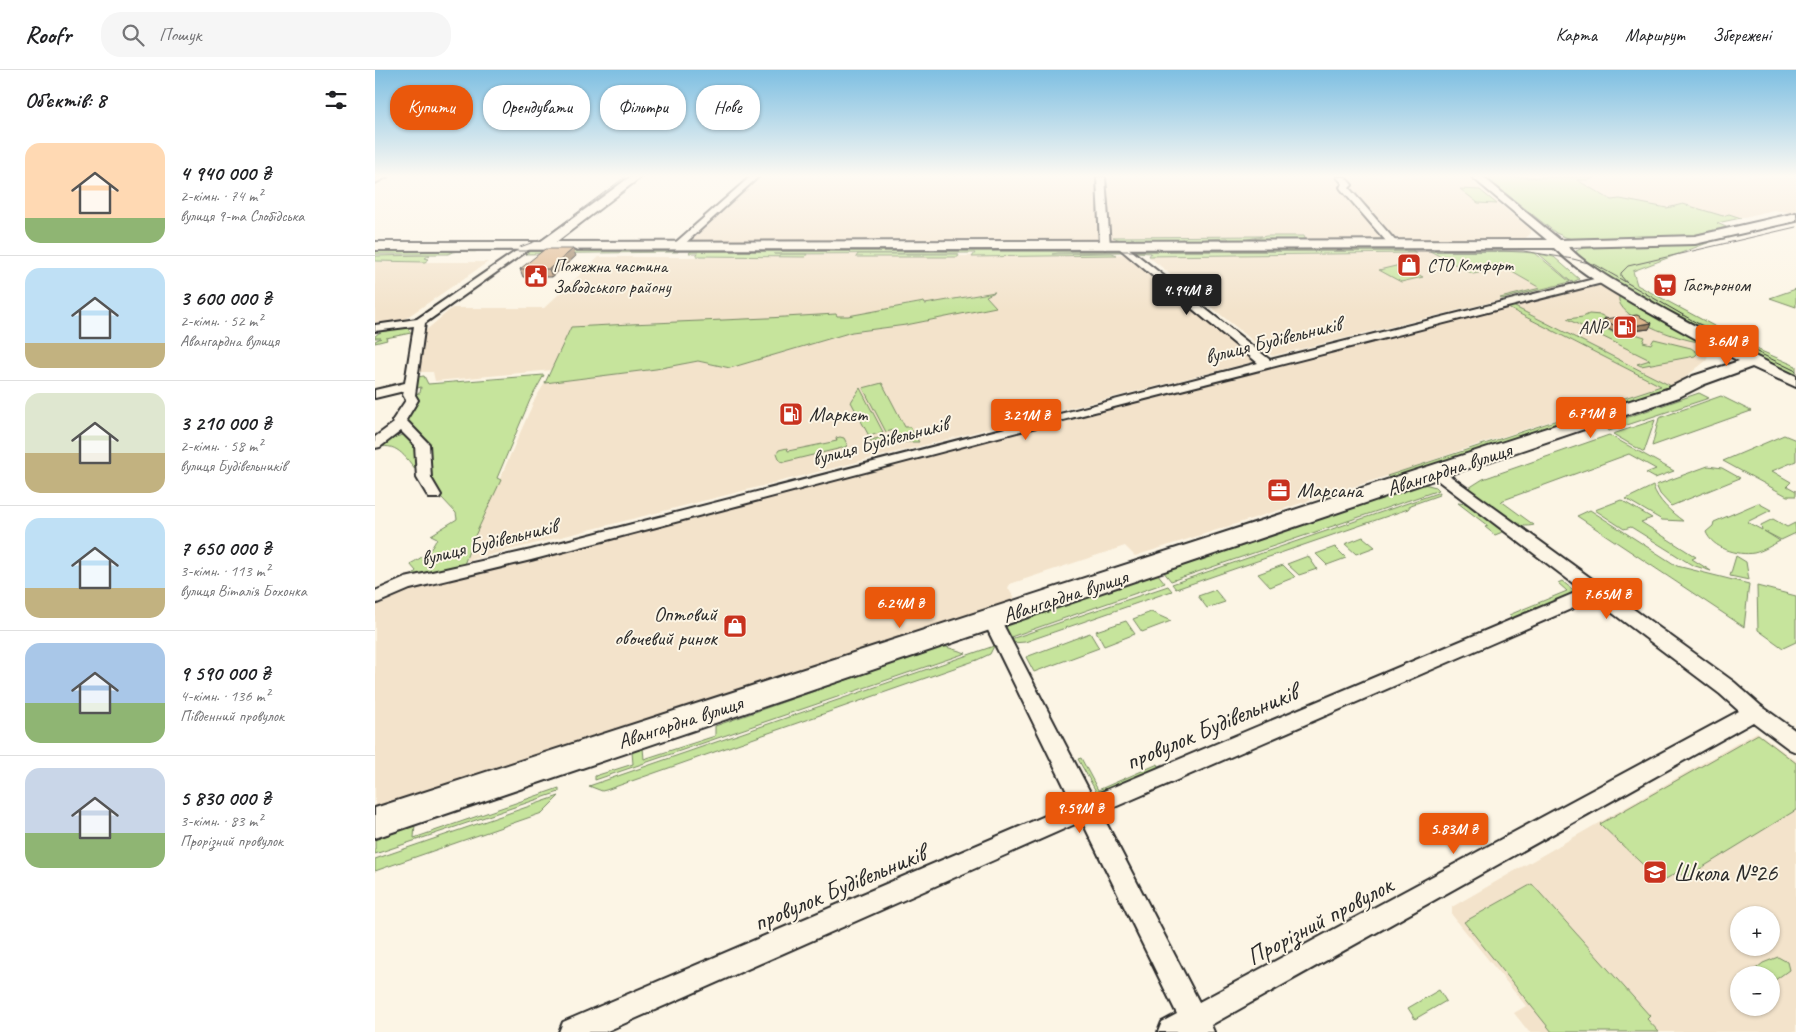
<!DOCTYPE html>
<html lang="uk">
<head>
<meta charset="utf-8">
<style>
	:root { --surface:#fff; --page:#f6f6f6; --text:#202124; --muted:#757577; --line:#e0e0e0; --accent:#ea580c }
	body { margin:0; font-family:Caveat,sans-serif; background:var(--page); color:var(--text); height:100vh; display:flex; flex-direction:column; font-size:19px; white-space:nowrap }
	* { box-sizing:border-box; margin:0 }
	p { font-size:16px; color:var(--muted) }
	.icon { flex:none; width:28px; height:28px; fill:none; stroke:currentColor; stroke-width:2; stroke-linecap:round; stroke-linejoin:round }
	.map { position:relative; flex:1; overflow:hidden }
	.side { display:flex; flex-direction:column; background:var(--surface); width:375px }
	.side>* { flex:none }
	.banner { position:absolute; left:15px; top:15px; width:475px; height:45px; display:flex; gap:10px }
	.buttons { position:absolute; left:1355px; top:836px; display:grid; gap:10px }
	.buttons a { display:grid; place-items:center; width:50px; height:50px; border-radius:50%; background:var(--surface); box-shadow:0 1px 4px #0004; font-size:25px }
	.price { position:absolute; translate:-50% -42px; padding:0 11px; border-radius:5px; background:var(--accent); color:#fff; font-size:16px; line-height:32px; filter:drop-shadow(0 1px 2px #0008) }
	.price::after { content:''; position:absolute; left:50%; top:30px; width:15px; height:11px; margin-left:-8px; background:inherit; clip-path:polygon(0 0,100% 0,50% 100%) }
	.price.current { background:#222; color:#fff }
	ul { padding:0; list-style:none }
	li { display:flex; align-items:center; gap:15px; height:125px; padding:0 25px }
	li+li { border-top:1px solid var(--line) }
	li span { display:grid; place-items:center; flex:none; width:140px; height:100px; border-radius:15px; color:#555 }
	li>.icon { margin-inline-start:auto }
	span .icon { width:60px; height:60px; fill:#fffc; stroke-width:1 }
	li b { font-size:21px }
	h2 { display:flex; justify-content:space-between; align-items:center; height:60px; padding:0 25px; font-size:21px }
	.tag { padding:0 18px; border-radius:20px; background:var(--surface); box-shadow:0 1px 4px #0004; font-size:18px; line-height:45px }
	.tag.current { background:var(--accent); color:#fff }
	header { display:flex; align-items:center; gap:30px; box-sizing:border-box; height:70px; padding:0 25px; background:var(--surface); border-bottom:1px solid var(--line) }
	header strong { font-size:24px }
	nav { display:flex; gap:28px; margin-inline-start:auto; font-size:18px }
	.search { width:350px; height:45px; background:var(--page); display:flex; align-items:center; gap:12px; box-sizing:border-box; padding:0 18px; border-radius:20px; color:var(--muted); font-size:19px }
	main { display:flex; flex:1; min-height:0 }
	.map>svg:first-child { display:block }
</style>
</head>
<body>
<header>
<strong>Roofr</strong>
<div class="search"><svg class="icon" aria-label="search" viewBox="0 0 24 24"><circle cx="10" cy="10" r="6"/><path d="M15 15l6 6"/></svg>Пошук</div>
<nav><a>Карта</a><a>Маршрут</a><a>Збережені</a></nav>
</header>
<main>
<section class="side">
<h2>Об’єктів: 8<svg class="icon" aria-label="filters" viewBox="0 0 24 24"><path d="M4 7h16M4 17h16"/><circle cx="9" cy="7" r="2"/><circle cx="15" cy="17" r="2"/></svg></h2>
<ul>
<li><span style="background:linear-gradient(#ffd9b3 75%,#8fb573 0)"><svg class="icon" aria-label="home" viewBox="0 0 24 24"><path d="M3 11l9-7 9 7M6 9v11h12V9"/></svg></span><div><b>4 940 000 ₴</b><p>2-кімн. · 74 m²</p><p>вулиця 9-та Слобідська</p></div></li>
<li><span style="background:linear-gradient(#bfe0f5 75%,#c2b280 0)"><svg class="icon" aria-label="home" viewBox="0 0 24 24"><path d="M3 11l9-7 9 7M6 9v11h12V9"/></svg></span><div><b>3 600 000 ₴</b><p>2-кімн. · 52 m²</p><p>Авангардна вулиця</p></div></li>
<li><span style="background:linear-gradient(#dfe7d0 60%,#c2b280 0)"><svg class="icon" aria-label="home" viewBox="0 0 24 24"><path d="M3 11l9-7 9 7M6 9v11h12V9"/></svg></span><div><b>3 210 000 ₴</b><p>2-кімн. · 58 m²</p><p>вулиця Будівельників</p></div></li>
<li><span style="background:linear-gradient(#bfe0f5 70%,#c2b280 0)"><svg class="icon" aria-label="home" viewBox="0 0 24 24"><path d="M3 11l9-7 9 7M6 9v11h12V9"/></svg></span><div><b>7 650 000 ₴</b><p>3-кімн. · 113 m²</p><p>вулиця Віталія Бохонка</p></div></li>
<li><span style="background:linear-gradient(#a9c7e8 60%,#8fb573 0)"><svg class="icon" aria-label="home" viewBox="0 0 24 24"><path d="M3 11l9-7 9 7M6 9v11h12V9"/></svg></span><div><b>9 590 000 ₴</b><p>4-кімн. · 136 m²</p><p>Південний провулок</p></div></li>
<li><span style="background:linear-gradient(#c9d6e8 65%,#8fb573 0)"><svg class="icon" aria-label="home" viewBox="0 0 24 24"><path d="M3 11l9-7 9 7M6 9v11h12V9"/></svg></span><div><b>5 830 000 ₴</b><p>3-кімн. · 83 m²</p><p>Прорізний провулок</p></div></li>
</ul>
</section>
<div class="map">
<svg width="1421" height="962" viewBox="0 0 1421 962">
	<rect width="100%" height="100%" fill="#fcf5e5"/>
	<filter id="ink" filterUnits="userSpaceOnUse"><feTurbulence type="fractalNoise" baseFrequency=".02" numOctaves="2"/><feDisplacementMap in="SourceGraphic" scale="10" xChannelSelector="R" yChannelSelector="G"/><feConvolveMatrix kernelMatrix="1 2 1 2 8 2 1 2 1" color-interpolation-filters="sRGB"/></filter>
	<g filter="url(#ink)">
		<path fill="#f3e3cb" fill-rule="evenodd" d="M 382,107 L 723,107 L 727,165 L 716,173 L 314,172 L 315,168 Z
			M 734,107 L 1092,107 L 1155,159 L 1156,163 L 1151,168 L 1143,171 L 848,172 L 844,170 L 830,170 L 828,173 L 740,171 L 732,164 L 729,114 L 735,113 Z
			M 1110,107 L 1421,107 L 1421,144 L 1399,140 L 1343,153 L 1351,157 L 1319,165 L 1321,167 L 1195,169 L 1181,163 Z
			M 1055,181 L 1098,204 L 1130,198 L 1169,219 L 897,286 L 774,187 L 776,183 Z
			M 432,184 L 483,184 L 482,187 L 752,184 L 881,291 L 91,491 L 98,470 L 160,329 L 170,313 L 281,299 L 323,291 L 355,298 L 477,262 L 531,255 L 620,237 L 611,226 L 619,223 L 550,234 L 548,232 L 538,234 L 473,246 L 461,246 L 461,244 L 366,251 L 265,253 L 196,257 L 177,300 L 60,311 L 58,302 L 44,302 L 45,268 L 49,262 L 77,238 L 169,238 L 224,187 L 430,187 Z
			M 0,192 L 113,192 L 25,252 L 0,254 Z
			M 1222,213 L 1331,276 L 1333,282 L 1332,290 L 1298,317 L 1136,235 Z
			M 1133,238 L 1286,316 L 1101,375 L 1015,405 L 760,486 L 750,476 L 635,514 L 633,518 L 641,531 L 0,745 L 0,532 L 7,527 L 156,490 L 157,488 Z
			M 1382,662 L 1421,691 L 1421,962 L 1154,962 L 1139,943 L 1151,936 L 1077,845 L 1077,837 ZM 1364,845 L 1396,845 L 1396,878 L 1364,878 ZM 1364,905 L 1396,905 L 1396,938 L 1364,938 Z"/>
		<path fill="#c6e49c" stroke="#788864" d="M 1110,107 L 1220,107 L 1214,110 L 1202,110 L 1236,130 L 1245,129 L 1292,138 L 1308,134 L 1348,146 L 1354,144 L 1366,148 L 1342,153 L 1351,157 L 1319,165 L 1321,167 L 1201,170 L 1190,167 L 1181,163 Z
			M 1085,119 L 1105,120 L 1122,134 L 1103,133 Z
			M 887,166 L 860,172 L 856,172 L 853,168 L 831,169 L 823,173 L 787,173 L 808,169 L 772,173 L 756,168 L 770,173 L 752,173 L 738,167 Z
			M 891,166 L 929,166 L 932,173 L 862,173 Z
			M 1335,172 L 1258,201 L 1262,215 L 1386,281 L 1421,296 L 1421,307 C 1371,283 1322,258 1274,231 C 1254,221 1212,200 1201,181 L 1210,177 Z
			M 739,178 L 747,182 L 683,183 L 677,184 L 737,183 L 742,185 L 597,187 L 600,183 L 399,184 L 432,184 L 430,187 L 321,186 L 323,183 L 314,183 L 318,179 Z
			M 756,178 L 1035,178 L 1041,183 L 774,186 L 776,183 L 760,182 Z
			M 109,179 C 98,186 84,177 73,184 L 0,184 L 0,180 Z
			M 157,179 L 305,179 L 303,182 L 148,184 Z
			M 1055,181 L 1129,181 L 1160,183 L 1195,212 L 1127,229 L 1125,228 L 1165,218 L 1130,198 L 1098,204 Z
			M 483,184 L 583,184 L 584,185 L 583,187 L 481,187 Z
			M 1164,184 L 1179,187 L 1204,209 L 1198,212 L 1195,211 Z
			M 55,185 L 50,188 L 54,189 L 50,192 L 0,191 L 0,186 Z
			M 1025,195 L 1048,207 L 1026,212 L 1004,200 Z
			M 1421,219 L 1421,237 L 1395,228 Z
			M 620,222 L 611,226 L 621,237 L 531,255 L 477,262 L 355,298 L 323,291 L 281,299 L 170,313 L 196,257 C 284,252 373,250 461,244 L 462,246 L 473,246 L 538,234 L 549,232 L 550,234 Z
			M 1244,226 L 1325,272 L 1324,272 C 1306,270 1239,248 1244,226 Z
			M 1136,235 L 1298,317 L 1294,321 L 1018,410 L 1012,406 L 1286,316 L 1133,238 Z
			M 1214,244 L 1226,245 L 1238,252 L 1224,254 L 1242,265 L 1257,263 L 1270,267 L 1268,272 L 1276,274 L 1279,269 L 1316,278 L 1323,283 L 1320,286 L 1266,296 L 1262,294 L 1275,290 L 1192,249 L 1208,247 Z
			M 31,256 L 36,263 L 11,268 L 12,270 L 0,273 L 0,271 L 6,268 L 0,268 L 0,266 C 9,258 19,257 31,256 Z
			M 169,305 L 155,330 L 122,408 L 126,410 L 98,470 L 87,500 L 34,509 L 41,501 L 35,494 C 48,487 56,482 62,468 L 56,465 L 82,449 L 81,443 L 67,428 L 54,427 C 43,412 43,412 52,396 L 29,354 L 39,324 L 45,323 L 46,317 L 39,319 L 42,307 L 49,306 L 53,314 Z
			M 507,313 L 530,357 L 535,357 L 544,372 L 496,372 L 495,370 L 521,364 L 519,360 L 511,362 L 488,318 Z
			M 485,318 L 508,362 L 494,366 L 476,332 Z
			M 1324,323 L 1334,328 L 1234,361 L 1227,356 Z
			M 1346,326 L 1376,341 L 1277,376 L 1284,348 Z
			M 1280,350 L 1269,382 L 1238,364 Z
			M 35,363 L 45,377 L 42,401 C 30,387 21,370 0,379 L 0,375 L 10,370 Z
			M 1234,365 L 1299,401 L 1280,408 L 1271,403 L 1281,399 L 1254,384 L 1126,431 L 1159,455 C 1151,457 1145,456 1137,452 L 1089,421 L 1108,409 Z
			M 1409,365 L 1421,370 L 1421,391 L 1397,401 L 1416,412 L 1412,416 L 1421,421 L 1421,426 L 1412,426 L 1348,391 Z
			M 465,367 L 469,368 L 472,374 L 471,377 L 409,392 L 405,391 L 402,383 L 404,380 L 412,378 L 413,381 L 462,371 L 461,368 Z
			M 1333,396 L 1347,398 L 1365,408 L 1296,436 L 1285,424 L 1281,415 Z
			M 1049,414 L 1061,417 L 1064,420 L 796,511 L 788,501 Z
			M 1278,416 C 1283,431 1296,442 1308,451 L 1287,450 L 1251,429 Z
			M 1065,422 L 1064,425 L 1036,435 L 1033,439 L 801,519 L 797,514 Z
			M 1246,430 L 1277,448 L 1266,452 L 1321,487 L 1317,489 L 1336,501 L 1317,495 L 1256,457 L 1249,459 L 1220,440 Z
			M 1083,433 L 1093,434 L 1130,461 L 1120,465 L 1110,457 L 1113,456 Z
			M 1383,433 L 1396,440 L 1372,452 L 1387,460 L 1386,455 L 1398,449 L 1412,457 L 1420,453 L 1421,463 L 1406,470 L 1389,461 L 1405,471 C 1397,475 1388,481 1379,483 C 1363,486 1337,478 1331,462 L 1338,456 L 1339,452 Z
			M 1215,440 L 1302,496 L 1374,514 L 1369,557 L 1202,446 Z
			M 988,467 L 1000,477 L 981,484 L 970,474 Z
			M 960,477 L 971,488 L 952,495 L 941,484 Z
			M 933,486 L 942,499 L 924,505 L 912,494 Z
			M 1361,486 L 1371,492 L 1374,510 L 1355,506 Z
			M 908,495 L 920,507 L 895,517 L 883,504 Z
			M 782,503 L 790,513 L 630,569 L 629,559 L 638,551 Z
			M 1187,511 L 1202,523 L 1141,552 L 1134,545 L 1192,521 L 1183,513 Z
			M 793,516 L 797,521 L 650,572 L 638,573 L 633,570 Z
			M 1382,516 L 1421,526 L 1421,572 L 1408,578 L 1383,560 Z
			M 840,520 L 850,532 L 832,538 L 823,526 Z
			M 776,542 L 796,551 L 767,562 L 758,549 Z
			M 751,551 L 760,564 L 729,576 L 721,561 Z
			M 715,563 L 724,578 L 659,602 L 651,587 Z
			M 568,576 L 591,583 L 220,710 L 220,706 L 258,694 L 257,682 L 268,678 L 269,689 L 340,666 L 340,656 Z
			M 619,576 L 615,584 L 602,590 L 231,720 L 227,721 L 214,716 Z
			M 1383,664 L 1421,693 L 1421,740 L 1310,808 L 1303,802 L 1289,810 L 1283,809 L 1225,754 Z
			M 706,688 L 723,720 L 783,694 L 787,703 L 723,725 L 703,689 Z
			M 184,718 L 184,722 L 0,784 L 0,767 L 40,754 L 39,768 Z
			M 184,726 L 167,743 L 0,801 L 0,789 Z
			M 1157,814 L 1275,946 L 1272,949 L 1284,962 L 1177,962 L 1089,852 Z
			M 1403,887 L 1412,892 L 1414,900 L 1396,913 L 1396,905 L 1377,905 L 1377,902 L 1388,893 Z
			M 1064,920 L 1071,931 L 1040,949 L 1033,938 Z"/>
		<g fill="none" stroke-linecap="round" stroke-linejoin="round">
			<g stroke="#2b2b2b" stroke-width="4">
				<path id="street" d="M 3,107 L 12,107 L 0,113 L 0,108 Z
					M 375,107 L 383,107 L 305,178 L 299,178 L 299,174 Z
					M 722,107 L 730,107 L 735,176 L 730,179 L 725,176 Z
					M 962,107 L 970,107 L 977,115 L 974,118 L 1023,174 L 1023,178 L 1017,178 L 966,119 L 965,117 L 968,114 Z
					M 153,173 L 158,176 L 156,178 L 50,253 L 40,325 L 43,330 L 31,350 L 54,374 L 56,408 L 66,425 L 64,428 L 54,428 L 42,408 L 40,375 L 26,361 L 5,377 L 0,378 L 0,367 L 19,353 L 17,351 L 31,330 L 28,325 L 29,321 L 0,328 L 0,320 L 30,313 L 39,256 L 0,261 L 0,255 L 42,249 Z
					M 747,173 L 895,290 L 1227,207 L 1232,210 L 1231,212 L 680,352 L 156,490 L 35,519 L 0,534 L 0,521 L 30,508 L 156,480 L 883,293 L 744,178 L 742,176 Z
					M 1062,399 L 1067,400 L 1359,612 L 1386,636 L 1421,661 L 1421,682 L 1414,679 L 1378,652 L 836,955 L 839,962 L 783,962 L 787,952 L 802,944 L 707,751 L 230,962 L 184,962 L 188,952 L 698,734 L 608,550 L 611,545 L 617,543 L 623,545 L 717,726 L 1207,520 L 1057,406 L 1055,403 L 1057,400 ZM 1219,529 L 1345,624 L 1364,641 L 824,932 L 726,743 Z"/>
			</g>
			<g stroke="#2b2b2b" stroke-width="4">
				<path id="secondary" d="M 255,107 L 266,107 L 181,172 L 1172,170 L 1097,107 L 1108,107 L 1185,170 L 1320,166 L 1421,143 L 1421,151 L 1320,174 L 1193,177 C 1218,201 1250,217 1280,234 C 1326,260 1373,283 1421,306 L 1421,317 L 1377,297 L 1330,314 L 1304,327 L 0,768 L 0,738 L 1292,319 L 1318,306 L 1364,291 C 1333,276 1303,259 1273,242 C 1240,223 1207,205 1179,178 L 0,180 L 0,172 L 165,172 Z"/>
			</g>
			<use href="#street" fill="#fcf5e5" fill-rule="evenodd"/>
			<use href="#secondary" fill="#fcf5e5" fill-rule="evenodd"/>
			<path stroke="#2b2b2b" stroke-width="1" d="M 145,177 L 167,169 L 250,107
				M 0,181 L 1148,181 L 1198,189 L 1221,195 L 1322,253 L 1421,301
				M 1252,213 L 1246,206 L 1246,203 L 1253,196 L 1421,157"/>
		</g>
		<path fill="#bf9e7b" stroke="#2b2b2b" d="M 201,186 L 177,207 L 148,207 L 145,199 Z
			M 1229,249 L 1274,259 L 1241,263 L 1226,255 Z"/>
		<path fill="#9b8164" stroke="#2b2b2b" d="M 198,179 L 201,186 L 177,207 L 174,199 Z
			M 1277,253 L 1274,259 L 1241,263 L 1243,258 Z"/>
		<path fill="#deb88f" stroke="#2b2b2b" d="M 170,179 L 198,179 L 174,199 L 145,199 Z
			M 1262,245 L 1277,253 L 1243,258 L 1229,249 Z"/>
	</g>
	<linearGradient id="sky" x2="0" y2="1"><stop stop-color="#7ebfe2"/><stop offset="0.44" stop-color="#fefaf3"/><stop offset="1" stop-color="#fefaf3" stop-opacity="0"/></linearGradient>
	<rect width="1421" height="241" fill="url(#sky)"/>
	<defs>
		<g id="shop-square" transform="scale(1.25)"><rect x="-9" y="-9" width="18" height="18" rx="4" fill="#c8321e" stroke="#fcf5e5"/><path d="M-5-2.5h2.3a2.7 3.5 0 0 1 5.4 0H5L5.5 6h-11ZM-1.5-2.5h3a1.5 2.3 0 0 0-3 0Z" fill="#fff"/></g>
		<g id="civic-square" transform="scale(1.25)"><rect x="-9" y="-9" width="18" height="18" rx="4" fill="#c8321e" stroke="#fcf5e5"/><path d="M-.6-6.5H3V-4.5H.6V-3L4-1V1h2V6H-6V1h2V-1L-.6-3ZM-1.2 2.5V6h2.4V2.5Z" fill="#fff"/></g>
		<g id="supermarket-square" transform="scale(1.25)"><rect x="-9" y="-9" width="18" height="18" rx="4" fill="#c8321e" stroke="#fcf5e5"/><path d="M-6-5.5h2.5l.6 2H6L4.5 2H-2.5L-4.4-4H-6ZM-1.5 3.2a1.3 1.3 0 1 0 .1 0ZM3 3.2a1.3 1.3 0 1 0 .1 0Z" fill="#fff"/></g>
		<g id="fuel-square" transform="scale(1.25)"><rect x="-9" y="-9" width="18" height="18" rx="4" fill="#c8321e" stroke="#fcf5e5"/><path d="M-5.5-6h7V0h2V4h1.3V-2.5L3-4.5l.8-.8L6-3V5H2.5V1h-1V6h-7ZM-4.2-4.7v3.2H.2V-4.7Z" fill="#fff"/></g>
		<g id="office-square" transform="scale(1.25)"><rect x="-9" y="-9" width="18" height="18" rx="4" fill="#c8321e" stroke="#fcf5e5"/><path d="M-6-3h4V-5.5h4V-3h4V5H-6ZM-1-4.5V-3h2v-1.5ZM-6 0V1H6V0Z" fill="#fff"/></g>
		<g id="school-square" transform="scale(1.25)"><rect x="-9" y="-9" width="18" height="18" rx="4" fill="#c8321e" stroke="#fcf5e5"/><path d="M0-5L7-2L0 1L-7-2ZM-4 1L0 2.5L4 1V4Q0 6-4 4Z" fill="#fff"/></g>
	</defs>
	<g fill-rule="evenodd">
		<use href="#shop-square" x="1034" y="195"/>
		<use href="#civic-square" x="161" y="206"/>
		<use href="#supermarket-square" x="1290" y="215"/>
		<use href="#fuel-square" x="1250" y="257"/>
		<use href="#fuel-square" x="416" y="344"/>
		<use href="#office-square" x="904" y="420"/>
		<use href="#shop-square" x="360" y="556"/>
		<use href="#school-square" x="1280" y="802"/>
	</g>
	<g text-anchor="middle" stroke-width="4" stroke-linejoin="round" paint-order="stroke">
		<g font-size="18" fill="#2b2b2b" stroke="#fcf5e5" text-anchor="start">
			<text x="1052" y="201">СТО Комфорт</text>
			<text x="178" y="202">Пожежна частина<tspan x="178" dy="21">Заводського району</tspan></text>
			<text x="1308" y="221">Гастроном</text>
			<text x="1232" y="263" text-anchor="end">ANP</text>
		</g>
		<g font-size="21" fill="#2b2b2b" stroke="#fcf5e5">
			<text transform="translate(898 270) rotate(-14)" y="7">вулиця Будівельників</text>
			<text transform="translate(505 371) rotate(-15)" y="7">вулиця Будівельників</text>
			<text transform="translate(1074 399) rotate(-18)" y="7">Авангардна вулиця</text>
			<text transform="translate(114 472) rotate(-14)" y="7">вулиця Будівельників</text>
			<text transform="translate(690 526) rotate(-18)" y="7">Авангардна вулиця</text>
			<text transform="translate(305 652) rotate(-18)" y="7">Авангардна вулиця</text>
		</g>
		<g font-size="21" fill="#2b2b2b" stroke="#fcf5e5" text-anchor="start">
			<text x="434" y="351">Маркет</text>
			<text x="922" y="427">Марсана</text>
			<text x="342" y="551" text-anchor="end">Оптовий<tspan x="342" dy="24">овочевий ринок</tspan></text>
		</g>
		<g font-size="25" fill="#2b2b2b" stroke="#fcf5e5">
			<text transform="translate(836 656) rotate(-23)" y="9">провулок Будівельників</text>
			<text transform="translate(464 817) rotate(-23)" y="9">провулок Будівельників</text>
			<text transform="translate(944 850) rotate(-28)" y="9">Прорізний провулок</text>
		</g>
		<g font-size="25" fill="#2b2b2b" stroke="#fcf5e5" text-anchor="start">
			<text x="1298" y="811">Школа №26</text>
		</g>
	</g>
</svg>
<div class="buttons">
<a>+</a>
<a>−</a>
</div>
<b class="price current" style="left:812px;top:246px">4.94M ₴</b>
<b class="price" style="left:1352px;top:297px">3.6M ₴</b>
<b class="price" style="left:1216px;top:369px">6.71M ₴</b>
<b class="price" style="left:651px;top:371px">3.21M ₴</b>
<b class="price" style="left:1232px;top:550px">7.65M ₴</b>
<b class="price" style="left:525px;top:559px">6.24M ₴</b>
<b class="price" style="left:705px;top:764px">9.59M ₴</b>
<b class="price" style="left:1079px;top:785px">5.83M ₴</b>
<div class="banner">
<a class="tag current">Купити</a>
<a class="tag">Орендувати</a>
<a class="tag">Фільтри</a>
<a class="tag">Нове</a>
</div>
</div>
</main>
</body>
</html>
